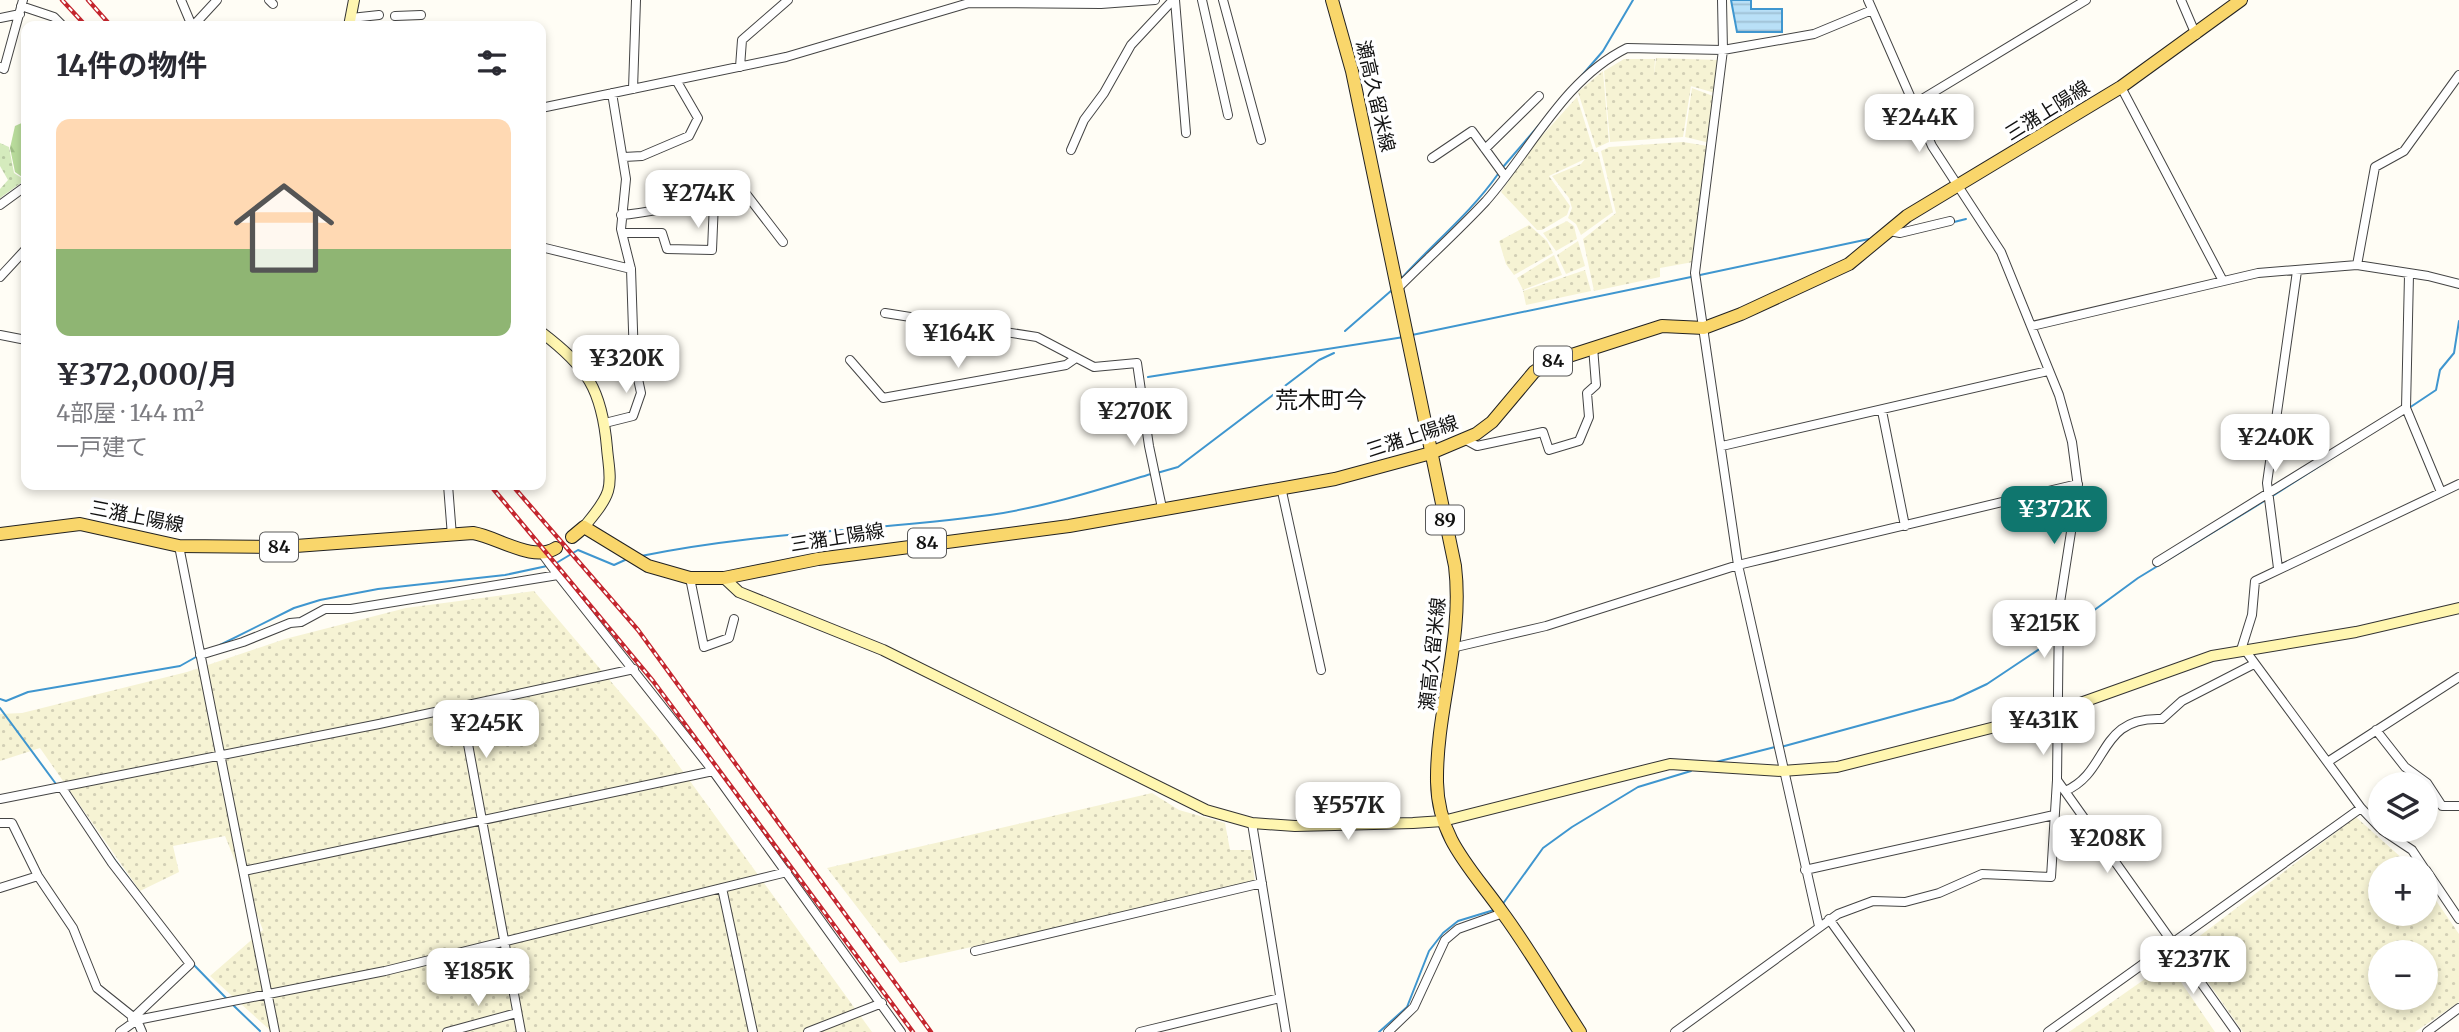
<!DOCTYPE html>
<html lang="ja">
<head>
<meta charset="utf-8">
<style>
	:root { --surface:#fff; --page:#f7f7f7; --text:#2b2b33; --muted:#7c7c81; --accent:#0f766e }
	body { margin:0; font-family:Merriweather,"Noto Sans JP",serif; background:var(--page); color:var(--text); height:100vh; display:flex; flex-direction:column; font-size:26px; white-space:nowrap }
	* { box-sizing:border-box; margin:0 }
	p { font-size:23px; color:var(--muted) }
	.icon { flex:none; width:38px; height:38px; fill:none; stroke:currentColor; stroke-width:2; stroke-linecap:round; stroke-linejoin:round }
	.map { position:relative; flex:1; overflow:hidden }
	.sheet { position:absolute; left:21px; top:21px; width:525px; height:469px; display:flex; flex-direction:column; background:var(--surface); border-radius:14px; box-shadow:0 4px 10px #0003 }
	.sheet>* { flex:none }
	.tools { position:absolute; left:2368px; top:772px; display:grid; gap:14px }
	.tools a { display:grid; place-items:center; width:70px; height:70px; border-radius:50%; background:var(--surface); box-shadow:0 4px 10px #0003; font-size:35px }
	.price { position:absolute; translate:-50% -60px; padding:0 16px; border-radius:14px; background:#fff; color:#222; font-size:23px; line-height:46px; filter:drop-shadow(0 2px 4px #0008) }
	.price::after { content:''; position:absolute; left:50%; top:42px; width:21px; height:16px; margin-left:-10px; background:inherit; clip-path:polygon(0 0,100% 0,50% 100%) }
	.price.active { background:var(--accent); color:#fff }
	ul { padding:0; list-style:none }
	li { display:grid; align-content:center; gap:14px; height:371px; padding:0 35px }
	li span { display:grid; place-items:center; height:217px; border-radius:14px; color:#555 }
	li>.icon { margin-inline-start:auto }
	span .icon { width:126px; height:126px; fill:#fffc; stroke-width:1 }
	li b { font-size:30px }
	h2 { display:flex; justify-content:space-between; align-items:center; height:84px; padding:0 35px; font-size:30px }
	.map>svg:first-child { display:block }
</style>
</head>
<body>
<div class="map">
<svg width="2459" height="1032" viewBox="0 0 2459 1032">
	<defs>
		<pattern id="farmland-dots" width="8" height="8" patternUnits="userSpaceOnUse" patternTransform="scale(1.75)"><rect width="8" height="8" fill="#f6f3d4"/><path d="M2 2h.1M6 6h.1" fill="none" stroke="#d2cfb5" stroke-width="1.8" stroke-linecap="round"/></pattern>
		<pattern id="grass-dots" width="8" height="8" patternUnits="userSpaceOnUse" patternTransform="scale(1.75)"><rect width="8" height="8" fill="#d5ebbd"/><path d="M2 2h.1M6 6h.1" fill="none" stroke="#b6c8a1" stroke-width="1.8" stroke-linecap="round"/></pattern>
		<pattern id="forest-firs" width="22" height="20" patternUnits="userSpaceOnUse" patternTransform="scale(1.75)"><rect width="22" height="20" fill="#b9dc9c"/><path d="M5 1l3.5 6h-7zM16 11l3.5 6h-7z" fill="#9ebc85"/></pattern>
		<pattern id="water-rules" width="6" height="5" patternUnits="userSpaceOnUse" patternTransform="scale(1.75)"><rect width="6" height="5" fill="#b9e0f7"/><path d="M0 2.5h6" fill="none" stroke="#9ebfd3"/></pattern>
	</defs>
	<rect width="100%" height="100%" fill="#fffdf5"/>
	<path fill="url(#farmland-dots)" fill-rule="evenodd" d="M 1656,58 L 1718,60 L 1715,93 L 1670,80 L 1691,86 L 1683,137 L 1610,142 L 1604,71 L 1624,59 L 1655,59 L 1654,76 Z
		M 1603,71 L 1609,142 L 1596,148 L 1578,92 Z
		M 1692,88 L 1713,96 L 1710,143 L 1685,137 Z
		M 1577,97 L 1594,152 L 1598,152 L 1613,212 L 1581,235 L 1576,224 L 1568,218 L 1572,208 L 1569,198 L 1552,176 L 1581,164 L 1585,159 L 1549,176 L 1570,206 L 1567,215 L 1542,230 L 1537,230 L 1501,192 L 1531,148 Z
		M 1683,142 L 1708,146 L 1693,262 L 1660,268 L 1660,277 L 1594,291 L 1583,239 L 1616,213 L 1601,151 L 1609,147 Z
		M 1567,221 L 1574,226 L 1577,239 L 1556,251 L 1543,233 Z
		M 1529,225 L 1547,241 L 1553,253 L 1514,275 L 1506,264 L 1499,241 Z
		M 1578,241 L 1585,266 L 1566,274 L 1557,255 Z
		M 1554,255 L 1562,275 L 1523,290 L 1517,278 Z
		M 1585,270 L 1591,291 L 1526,305 L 1523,291 Z
		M 534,591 L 658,737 L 872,1032 L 272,1032 L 210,976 L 263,930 L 225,836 L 173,846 L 179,872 L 140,891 L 40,748 L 0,761 L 0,714 L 22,713 L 187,672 L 285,639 L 406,608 Z
		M 1152,793 L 1179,810 L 1225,823 L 1230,850 L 1251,850 L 1255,883 L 900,963 L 827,868 Z
		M 2356,817 L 2413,868 L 2380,868 L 2380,914 L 2426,914 L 2426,886 L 2459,934 L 2459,1002 L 2415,1032 L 2243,1032 L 2184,948 ZM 2380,952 L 2426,952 L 2426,998 L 2380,998 Z
		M 2168,963 L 2215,1032 L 2069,1032 Z"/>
	<path fill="url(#grass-dots)" d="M 0,143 L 9,147 L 14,173 L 25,180 L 0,198 L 0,189 L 8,180 L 0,166 Z"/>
	<path fill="url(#forest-firs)" d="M 26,121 L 26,178 L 25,179 L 15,172 L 10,148 L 15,126 Z"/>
	<path fill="url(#water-rules)" stroke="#3f96cf" stroke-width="2" d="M 1731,0 L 1751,0 L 1751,9 L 1782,9 L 1782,32 L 1737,32 Z"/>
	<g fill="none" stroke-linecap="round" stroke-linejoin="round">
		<path stroke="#3f96cf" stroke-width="2" d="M 1503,167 L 1603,51 L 1633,0
			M 1954,222 L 1966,219
			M 1700,275 L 1869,239
			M 1400,280 C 1432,244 1470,214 1498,174
			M 1345,331 L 1392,290
			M 1412,335 L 1691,277
			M 1148,377 L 1404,337
			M 2409,408 L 2436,390 L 2440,370 L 2454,353 L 2459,321
			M 1157,473 L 1178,467 L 1319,360 L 1334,353
			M 2271,497 L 2340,453
			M 641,556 C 757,532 873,531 990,515 C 1045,507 1098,490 1151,474
			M 553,565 L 578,550 L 614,565 L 625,560
			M 2063,633 L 2138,578 L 2266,500
			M 220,645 L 294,608 L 320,600 L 378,589 L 505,575 L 547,566
			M 0,699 L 6,701 L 28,692 L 180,666 L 196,657
			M 0,708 L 56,784
			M 1781,747 L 1953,700 L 1987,684 L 2056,638
			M 1716,762 L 1775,747
			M 108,851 L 151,908
			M 1502,905 L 1543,848 L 1572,827 L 1638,787 L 1691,771
			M 194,965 L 227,999
			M 233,1005 L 260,1031
			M 1379,1032 L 1407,1007 L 1429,951 L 1443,933 L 1458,921 L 1494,910"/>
		<g stroke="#444" stroke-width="10">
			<path id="street" d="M 181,0 L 192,26
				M 269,0 L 273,4
				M 1175,0 L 1186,133
				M 1202,0 L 1228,115
				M 1223,0 L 1261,140
				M 1722,0 L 1723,50 L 1695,273 L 1738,565 L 1819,926
				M 1868,0 L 1932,146 L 2001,252 L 2059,395 L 2072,442 L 2078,487 L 2059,609 L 2057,780 L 2236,1032
				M 2181,0 L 2196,35
				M 21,6 L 54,17 L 63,26
				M 395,16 L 421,15
				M 0,18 L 20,14
				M 351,18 L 379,15
				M 193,26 L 217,0
				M 0,67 L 4,69 L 23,0
				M 740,67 L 742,40 L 788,0
				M 2121,87 L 2223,281
				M 633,89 L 636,0
				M 1914,104 L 2086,0
				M 541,108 L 786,57 L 969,3 L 1101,4 L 1155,0
				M 1485,149 L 1539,96
				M 1071,150 L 1084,120 L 1104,93 L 1131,45 L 1173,0
				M 624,157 L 642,156 L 689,136 L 698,118 L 676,80
				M 1432,158 L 1472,131 L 1504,175
				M 714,202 L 716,186 L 740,186 L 783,242
				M 0,205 L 26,186
				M 621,215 C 653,213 681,203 714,202 L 712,250 L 667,249 L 662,233 L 622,233
				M 1890,231 L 1900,233 L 1950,221
				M 541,247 L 631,269
				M 2357,265 L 2375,167 L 2404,151 L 2459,75
				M 2409,275 L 2406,408 L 2441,492
				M 0,277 L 26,249
				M 1398,288 C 1427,259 1458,231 1486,201 C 1531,150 1564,79 1627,48 L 1723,50 L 1814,34 L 1872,10
				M 885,313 L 1037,337 L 1094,367 L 1137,363 L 1149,446 L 1162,508
				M 2032,326 L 2258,273 L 2357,265 L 2428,276 L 2459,284
				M 0,335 L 26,340
				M 850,360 L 883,398 L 1066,365 L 1076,358
				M 1882,411 L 1905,526
				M 605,423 L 633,416 L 641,393 L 634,360 L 631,269 L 621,229 L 626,179 L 612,93
				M 1466,440 L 1477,446 L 1543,432 L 1549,450 L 1579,441 L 1589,417 L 1587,393 L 1596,385 L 1593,347
				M 1722,446 L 2048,371
				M 448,485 L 452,536
				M 1281,487 L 1321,670
				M 179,546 L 275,1032
				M 541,552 L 558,575
				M 2157,562 L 2406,408
				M 2278,568 L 2267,483 L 2297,271
				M 690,578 L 704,647 L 729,638 L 734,619
				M 1456,647 L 1546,626 L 1738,565 L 2078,484
				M 2241,650 L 2252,615 L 2255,581 L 2459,484
				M 2245,650 L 2361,808 L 2380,828
				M 200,655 L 243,642 L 290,623 L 301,622 L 325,609 L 351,609 L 558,575 L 713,771 L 901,1032
				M 461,706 L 521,1032
				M 2376,730 L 2405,767 L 2427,783 L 2442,806 L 2459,806
				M 2329,761 L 2459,677
				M 62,788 L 112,863 L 190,964 L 132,1019
				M 2065,791 C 2110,772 2097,716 2162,719 L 2182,701 L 2254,664
				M 0,799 L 379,724 L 634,669
				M 0,823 L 12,823 L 38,876 L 73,928 L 97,988 L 137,1020 L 142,1032
				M 1252,823 L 1286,1032
				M 2382,830 L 2412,850 L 2424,868
				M 1805,870 L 2054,815
				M 2426,870 L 2459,919
				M 244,871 L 713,771
				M 0,888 L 38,876
				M 722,888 L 753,1032
				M 1829,919 L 1910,1032
				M 975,951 L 1262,883
				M 120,1032 L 137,1020 L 385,971 L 787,872
				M 447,1032 L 517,1013
				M 808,1032 L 882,1003
				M 1140,1032 L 1280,998
				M 1388,1032 L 1414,1007 L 1445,940 L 1458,929 L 1503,913
				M 1675,1032 L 1838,914 L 1873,901 L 1905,902 L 1939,893 L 1982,874 L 2051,877 L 2057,780
				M 2048,1032 L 2361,808
				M 2427,1032 L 2459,1008"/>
		</g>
		<g stroke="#333" stroke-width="12">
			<path id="secondary" d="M 349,26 L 354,0
				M 541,332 C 587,367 602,389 607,448 C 608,462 612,478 608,491 C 604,504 592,517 584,527
				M 724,578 L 739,592 L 883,650 L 1206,810 L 1252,823 L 1295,826 L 1413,823 L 1443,821 L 1670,764 L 1782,771 L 1837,767 L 2058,711 L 2212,656 L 2356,632 L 2459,608"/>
		</g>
		<g stroke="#222" stroke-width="14">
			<path id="primary" d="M 1332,0 L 1352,71 L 1455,566 C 1464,640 1436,709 1437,782 C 1438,839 1471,868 1502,912 C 1530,950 1554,992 1580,1032
				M 0,534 L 80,524 L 179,546 L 282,547 L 473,533 C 498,537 533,563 556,548
				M 572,537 L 584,527 L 648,566 L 690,578 L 724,578 L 818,559 L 1069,526 L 1335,479 L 1431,453 L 1476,434 L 1492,422 L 1534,372 L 1547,363 L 1662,326 L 1704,328 L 1741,314 L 1849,264 L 1907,216 L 2121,87 L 2241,0"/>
		</g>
		<use href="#street" stroke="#fff" stroke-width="8"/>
		<use href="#secondary" stroke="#fff6b0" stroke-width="10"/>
		<use href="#primary" stroke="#f9d66b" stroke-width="12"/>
		<g stroke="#c4262e" stroke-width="4.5">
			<path id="rail" d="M 62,0 L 86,26
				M 88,0 L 111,26
				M 490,485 L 653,681 L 913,1032
				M 512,485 L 638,630 L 931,1032"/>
		</g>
		<use href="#rail" stroke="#fff" stroke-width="2" stroke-dasharray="5" stroke-linecap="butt"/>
	</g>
	<g text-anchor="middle" stroke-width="7" stroke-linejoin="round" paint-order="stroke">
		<g fill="#fff" stroke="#585858" stroke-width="2">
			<rect x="1534" y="346.5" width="38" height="29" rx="5"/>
			<rect x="1426" y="505.5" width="38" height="29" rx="5"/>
			<rect x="908" y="528.5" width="38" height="29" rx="5"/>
			<rect x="260" y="532.5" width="38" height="29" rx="5"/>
		</g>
		<g font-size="18" font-weight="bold" fill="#111">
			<text x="1553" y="367">84</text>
			<text x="1445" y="526">89</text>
			<text x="927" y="549">84</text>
			<text x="279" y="553">84</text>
		</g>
		<g font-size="19" fill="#111" stroke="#fff">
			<text transform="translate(1376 96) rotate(77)" y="7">瀬高久留米線</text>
			<text transform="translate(2047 110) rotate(-32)" y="7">三潴上陽線</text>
			<text transform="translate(1412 436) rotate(-18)" y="7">三潴上陽線</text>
			<text transform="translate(137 516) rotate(11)" y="7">三潴上陽線</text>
			<text transform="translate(837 537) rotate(-9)" y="7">三潴上陽線</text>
			<text transform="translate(1432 654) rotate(-84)" y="7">瀬高久留米線</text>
		</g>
		<g font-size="23" fill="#111" stroke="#fff">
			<text x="1321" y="408">荒木町今</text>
		</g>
	</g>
</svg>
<div class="tools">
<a><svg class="icon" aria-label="layers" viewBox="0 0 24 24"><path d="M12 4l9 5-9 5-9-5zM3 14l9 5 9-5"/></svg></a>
<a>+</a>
<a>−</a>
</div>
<b class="price" style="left:1919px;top:154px">¥244K</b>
<b class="price" style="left:698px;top:230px">¥274K</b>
<b class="price" style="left:958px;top:370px">¥164K</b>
<b class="price" style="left:626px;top:395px">¥320K</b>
<b class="price" style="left:1134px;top:448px">¥270K</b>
<b class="price" style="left:2275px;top:474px">¥240K</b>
<b class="price active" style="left:2054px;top:546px">¥372K</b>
<b class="price" style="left:2044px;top:660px">¥215K</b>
<b class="price" style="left:2043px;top:757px">¥431K</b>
<b class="price" style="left:486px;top:760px">¥245K</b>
<b class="price" style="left:1348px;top:842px">¥557K</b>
<b class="price" style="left:2107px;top:875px">¥208K</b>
<b class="price" style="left:2193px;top:996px">¥237K</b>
<b class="price" style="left:478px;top:1008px">¥185K</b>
<section class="sheet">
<h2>14件の物件<svg class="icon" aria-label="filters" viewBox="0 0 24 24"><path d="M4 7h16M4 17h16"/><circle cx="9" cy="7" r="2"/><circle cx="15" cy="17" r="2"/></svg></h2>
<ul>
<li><span style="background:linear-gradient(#ffd9b3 60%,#8fb573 0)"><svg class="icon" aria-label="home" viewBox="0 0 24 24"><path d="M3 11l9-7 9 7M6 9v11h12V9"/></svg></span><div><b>¥372,000/月</b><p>4部屋 · 144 m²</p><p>一戸建て</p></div></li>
</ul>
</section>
</div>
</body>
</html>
